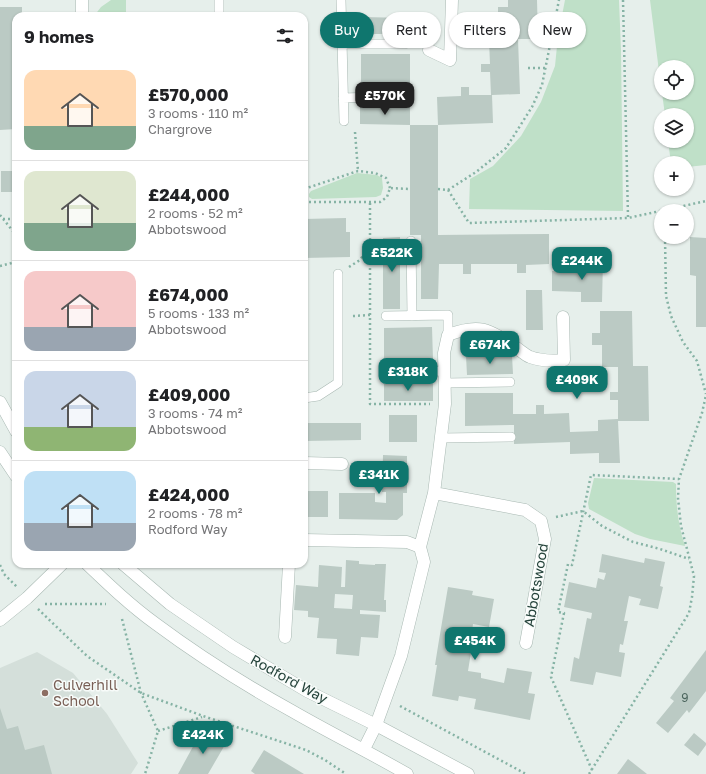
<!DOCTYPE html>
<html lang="en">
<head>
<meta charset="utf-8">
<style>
	:root { --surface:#fff; --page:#f6f6f6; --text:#202124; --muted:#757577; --line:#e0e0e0; --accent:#0f766e }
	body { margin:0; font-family:"Golos Text",sans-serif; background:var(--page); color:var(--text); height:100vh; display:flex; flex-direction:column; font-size:15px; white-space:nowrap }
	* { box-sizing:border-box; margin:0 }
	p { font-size:13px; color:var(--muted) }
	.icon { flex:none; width:22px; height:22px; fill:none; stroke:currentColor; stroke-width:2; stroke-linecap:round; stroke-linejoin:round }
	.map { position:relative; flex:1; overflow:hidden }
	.side { position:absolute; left:12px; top:12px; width:296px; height:556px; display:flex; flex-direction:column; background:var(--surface); border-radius:12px; box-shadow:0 1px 3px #0004 }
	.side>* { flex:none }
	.banner { position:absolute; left:320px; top:12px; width:326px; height:36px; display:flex; gap:8px }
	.fabs { position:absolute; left:654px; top:60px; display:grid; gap:8px }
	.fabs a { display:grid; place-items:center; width:40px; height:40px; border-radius:50%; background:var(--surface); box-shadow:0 1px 3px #0004; font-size:20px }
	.price { position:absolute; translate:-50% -34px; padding:0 9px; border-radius:8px; background:var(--accent); color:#fff; font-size:13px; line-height:26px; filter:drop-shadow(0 1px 2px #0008) }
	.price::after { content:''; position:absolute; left:50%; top:24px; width:12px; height:9px; margin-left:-6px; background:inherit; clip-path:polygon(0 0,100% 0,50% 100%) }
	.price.active { background:#222; color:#fff }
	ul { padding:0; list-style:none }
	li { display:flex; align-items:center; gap:12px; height:100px; padding:0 12px }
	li+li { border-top:1px solid var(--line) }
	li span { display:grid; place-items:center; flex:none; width:112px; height:80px; border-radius:12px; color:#555 }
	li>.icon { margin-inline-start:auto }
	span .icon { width:48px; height:48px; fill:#fffc; stroke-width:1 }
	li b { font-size:17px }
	h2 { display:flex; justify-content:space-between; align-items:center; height:48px; padding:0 12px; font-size:17px }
	.pill { padding:0 14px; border-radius:18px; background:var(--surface); box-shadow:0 1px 3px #0004; font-size:14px; line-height:36px }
	.pill.active { background:var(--accent); color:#fff }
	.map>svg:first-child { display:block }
</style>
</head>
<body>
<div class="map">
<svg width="706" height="774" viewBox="0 0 706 774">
	<rect width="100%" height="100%" fill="#e6efeb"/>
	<path fill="#d4dfda" d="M 37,652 L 73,673 L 107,714 L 138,763 L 131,774 L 0,774 L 0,668 Z"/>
	<path fill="#bfe0c8" d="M 111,0 L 126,0 L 126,16 L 94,16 L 101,7 Z
		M 565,0 L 619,0 L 621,50 L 623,211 L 469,209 L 470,179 L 493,166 L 521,136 L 541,102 L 555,66 L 558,36 Z
		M 650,0 L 706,0 L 706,165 L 687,167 L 687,163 L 671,163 L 668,141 L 687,141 L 687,115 L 665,115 L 662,93 L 687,93 L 687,67 L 661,67 L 661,87 Z
		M 357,173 L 377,175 L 382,178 L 383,188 L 381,195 L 376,197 L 312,199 L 309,197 L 309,194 L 311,191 Z
		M 594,478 L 673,482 L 676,484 C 676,505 678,525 685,546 L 650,539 L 635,534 L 589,509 L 588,503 Z"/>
	<path fill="#bbcac4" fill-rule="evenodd" d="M 508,0 L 537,0 L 538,39 L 518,39 L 520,94 L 492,95 L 493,123 L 438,125 L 437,97 L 461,96 L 461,87 L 469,87 L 469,95 L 491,95 L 490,72 L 481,72 L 481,64 L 490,64 L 489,40 L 508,39 L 508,16 L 498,16 L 498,7 L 508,7 Z
		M 0,7 L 22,7 L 22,16 L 16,16 L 16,129 L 0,130 Z
		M 361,17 L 410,18 L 409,34 L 360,34 Z
		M 361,54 L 410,54 L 410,85 L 361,86 Z
		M 360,106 L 410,107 L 410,125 L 360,124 Z
		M 410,125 L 438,125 L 438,235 L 549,234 L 549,264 L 526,265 L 526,273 L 517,273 L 517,264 L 471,264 L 471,274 L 463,274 L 463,264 L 439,264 L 438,299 L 421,299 L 421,235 L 410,235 Z
		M 1,171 L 16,171 L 16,192 L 1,192 Z
		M 346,218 L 346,232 L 350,232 L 350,257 L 304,258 L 304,241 L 307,241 L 307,232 L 304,232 L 304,219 Z
		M 400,237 L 400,309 L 383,309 L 383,238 Z
		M 690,237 L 706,238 L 706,327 L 696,327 L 696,276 L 690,275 Z
		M 580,260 L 603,260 L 602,302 L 581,302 L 581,292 L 552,291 L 552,271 L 580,272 Z
		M 526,290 L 542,290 L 543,330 L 526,330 Z
		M 600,311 L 632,311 L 633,366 L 648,366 L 649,421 L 618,421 L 620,463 L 599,463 L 599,453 L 570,454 L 570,442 L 514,444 L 514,425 L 465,426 L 465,393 L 513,393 L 513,414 L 536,414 L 536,405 L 544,405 L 544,414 L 569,413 L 570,432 L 598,431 L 598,420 L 618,419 L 618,400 L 610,400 L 610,392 L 618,392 L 618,367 L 602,367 L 602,345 L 592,345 L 592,333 L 600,333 Z
		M 432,327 L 433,360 L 384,361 L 384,328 Z
		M 512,355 L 513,374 L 467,375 L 466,356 Z
		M 384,384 L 433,384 L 433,401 L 384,401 Z
		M 389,415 L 417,415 L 417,442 L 389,442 Z
		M 304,423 L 361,423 L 361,440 L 305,441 Z
		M 383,455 L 407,456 L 407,493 L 403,493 L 403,515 L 397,520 L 339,519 L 339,493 L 375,493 L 375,502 L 386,503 L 386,492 L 382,492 Z
		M 304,491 L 328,491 L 328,517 L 304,517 Z
		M 602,554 L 644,563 L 645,558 L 665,562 L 660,586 L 663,587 L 658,609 L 639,605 L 641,599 L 629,596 L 624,621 L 628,621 L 623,645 L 620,644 L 619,652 L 625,653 L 621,677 L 596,672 L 593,685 L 570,681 L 574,657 L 579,659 L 587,618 L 591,619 L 592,613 L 564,607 L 569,582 L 596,588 L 598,578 L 604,580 L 606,573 L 599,572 Z
		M 346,560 L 359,561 L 359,564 L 375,565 L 375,564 L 386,564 L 384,600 L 386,600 L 386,612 L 360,610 L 360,614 L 380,615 L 378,638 L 361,637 L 359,656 L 336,654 L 337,639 L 317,638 L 319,618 L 308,617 L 308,611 L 294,610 L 296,585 L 318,587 L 319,565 L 342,567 L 341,587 L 345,587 ZM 335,594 L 353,595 L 352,609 L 334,608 Z
		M 448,587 L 473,591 L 472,595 L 494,599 L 489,627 L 473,624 L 470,646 L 472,646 L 468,671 L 481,673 L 481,678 L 504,683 L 507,668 L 532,672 L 528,693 L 535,694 L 530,720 L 474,709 L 476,699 L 459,696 L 458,701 L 432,696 L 437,665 L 435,665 L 439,640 Z
		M 706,650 L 706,691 L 689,713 L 687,710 L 668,733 L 656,723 L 674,701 L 670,698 Z
		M 0,708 L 7,729 L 18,726 L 25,750 L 44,745 L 52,774 L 0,774 Z
		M 202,730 L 226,743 L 208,774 L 178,774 Z
		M 694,733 L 706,743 L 706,745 L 698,756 L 684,745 Z
		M 264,750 L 304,774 L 255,774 L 251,771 Z
		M 628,759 L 642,770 L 647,774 L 617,774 Z"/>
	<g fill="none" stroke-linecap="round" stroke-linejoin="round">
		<g stroke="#a8b8b2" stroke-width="10">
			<path id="service" d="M 341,0 L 344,121
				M 219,16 L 219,0
				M 342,44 L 405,44
				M 343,98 L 406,96
				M 411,241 L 412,316
				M 386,316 L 448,315 L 448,335
				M 387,373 L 444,371
				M 445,383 L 510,382
				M 304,398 L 318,396 L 338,383 L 338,274
				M 441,438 L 511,437"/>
		</g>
		<g stroke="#a8b8b2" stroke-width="13">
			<path id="minor" d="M 82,16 L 82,0
				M 429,50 L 450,60 L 452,0
				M 304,463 L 342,464
				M 434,493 L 525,510 L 541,521 L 545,539 L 526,643
				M 304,540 L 407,542 L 420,547 L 424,562 L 401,656 L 376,725
				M 420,547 L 434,493 L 445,404 L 444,353 L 448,335 C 480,323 488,329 515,347 C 520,350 525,355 530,357 C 541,361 553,361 564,360 L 563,317
				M 0,620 L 27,598 L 62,564
				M 285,637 L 289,564"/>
		</g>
		<g stroke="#a8b8b2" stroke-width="13">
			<path id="tertiary" d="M 0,402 L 16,431
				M 0,452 L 16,476
				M 87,564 C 109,585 131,606 156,624 C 199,656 245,685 292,711 C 330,733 369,752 407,774
				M 123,564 L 170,604 L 233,647 L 307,691 L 376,725 L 468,774
				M 364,749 L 376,725"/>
		</g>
		<path stroke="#86b3a5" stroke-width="2.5" stroke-dasharray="2 3" stroke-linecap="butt" d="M 623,0 L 628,217
			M 528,68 L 545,68
			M 355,132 L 358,171
			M 304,189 L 358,171 L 375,173 L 386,178 L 390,188
			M 438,189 L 448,190 L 469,223 L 628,218 L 706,201
			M 448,190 L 476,172 L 506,148 L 532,107 L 542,85 L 559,0
			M 304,202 L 380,202 L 387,197 L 390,188 L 410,189
			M 370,203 L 370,404 L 430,404
			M 0,215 L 16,235
			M 3,219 L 16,219
			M 665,237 L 666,296 L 671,316 L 683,342 L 697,361 L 706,394
			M 0,266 L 16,262
			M 349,267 L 360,260 L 369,247
			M 353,316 L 370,315
			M 556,517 L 583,511 L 602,526 L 633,542 L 660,549 L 689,559
			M 0,565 L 4,574 L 17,587
			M 45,604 L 106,604
			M 38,609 L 87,656 L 141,693 L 203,716 L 306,750 L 325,760 L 346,774
			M 122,619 L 141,693 L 158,731 L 145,774
			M 400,706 L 526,774
			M 158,731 L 202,717
			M 592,770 L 551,677 L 564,613 L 558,612 L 568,564 L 572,565 L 591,475 L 679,479
			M 589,774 L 689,613 L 692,597 L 694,576 L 681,526 L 678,498 L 679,479 L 702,413 L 706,395"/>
		<use href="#service" stroke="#fff" stroke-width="9"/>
		<use href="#minor" stroke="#fff" stroke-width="12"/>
		<use href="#tertiary" stroke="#fff" stroke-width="12"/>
	</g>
	<circle fill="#8d6e63" stroke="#f7fbf9" stroke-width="1.5" cx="45" cy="693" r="4"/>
	<g text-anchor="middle" stroke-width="3" stroke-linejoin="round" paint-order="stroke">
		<g font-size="12" fill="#4a645c">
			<text x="685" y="702">9</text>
		</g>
		<g font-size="14" fill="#24423a" stroke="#f7fbf9">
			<text transform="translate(536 585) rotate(-80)" y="5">Abbotswood</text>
			<text transform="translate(289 679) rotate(29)" y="5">Rodford Way</text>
		</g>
		<g font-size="14" fill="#785e54" stroke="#f7fbf9" text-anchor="start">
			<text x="53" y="690">Culverhill<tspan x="53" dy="16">School</tspan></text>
		</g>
	</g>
</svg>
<div class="fabs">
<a><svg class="icon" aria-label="locate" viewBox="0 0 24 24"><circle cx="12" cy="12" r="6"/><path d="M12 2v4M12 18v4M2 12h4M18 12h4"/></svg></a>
<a><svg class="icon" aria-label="layers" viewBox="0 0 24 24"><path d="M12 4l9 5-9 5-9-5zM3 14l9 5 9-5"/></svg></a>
<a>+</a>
<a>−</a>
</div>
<b class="price active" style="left:385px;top:116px">£570K</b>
<b class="price" style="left:392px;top:273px">£522K</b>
<b class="price" style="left:582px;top:281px">£244K</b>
<b class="price" style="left:490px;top:365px">£674K</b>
<b class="price" style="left:408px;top:392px">£318K</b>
<b class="price" style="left:577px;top:400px">£409K</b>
<b class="price" style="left:379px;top:495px">£341K</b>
<b class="price" style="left:475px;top:661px">£454K</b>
<b class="price" style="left:203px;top:755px">£424K</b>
<div class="banner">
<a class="pill active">Buy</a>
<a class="pill">Rent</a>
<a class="pill">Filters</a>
<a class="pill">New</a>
</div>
<section class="side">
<h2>9 homes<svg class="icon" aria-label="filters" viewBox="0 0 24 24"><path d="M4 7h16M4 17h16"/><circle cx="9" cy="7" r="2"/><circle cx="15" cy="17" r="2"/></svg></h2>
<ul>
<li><span style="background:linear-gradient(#ffd9b3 70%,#7fa58c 0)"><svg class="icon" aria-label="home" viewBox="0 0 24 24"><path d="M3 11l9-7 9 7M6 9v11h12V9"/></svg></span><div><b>£570,000</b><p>3 rooms · 110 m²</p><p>Chargrove</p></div></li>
<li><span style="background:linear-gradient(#dfe7d0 65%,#7fa58c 0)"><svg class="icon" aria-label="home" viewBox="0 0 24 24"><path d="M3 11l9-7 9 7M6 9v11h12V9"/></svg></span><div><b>£244,000</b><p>2 rooms · 52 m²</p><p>Abbotswood</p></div></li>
<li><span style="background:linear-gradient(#f6c9c9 70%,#9aa5b1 0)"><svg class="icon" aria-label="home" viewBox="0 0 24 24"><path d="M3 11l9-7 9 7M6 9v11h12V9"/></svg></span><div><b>£674,000</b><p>5 rooms · 133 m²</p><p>Abbotswood</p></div></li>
<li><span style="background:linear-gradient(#c9d6e8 70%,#8fb573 0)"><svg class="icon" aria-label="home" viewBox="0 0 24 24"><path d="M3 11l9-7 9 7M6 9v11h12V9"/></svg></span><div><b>£409,000</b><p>3 rooms · 74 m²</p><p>Abbotswood</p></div></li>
<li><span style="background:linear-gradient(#bfe0f5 65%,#9aa5b1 0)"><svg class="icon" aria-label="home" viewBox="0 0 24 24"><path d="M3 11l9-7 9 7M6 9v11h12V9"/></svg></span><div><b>£424,000</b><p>2 rooms · 78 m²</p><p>Rodford Way</p></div></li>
</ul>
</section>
</div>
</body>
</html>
